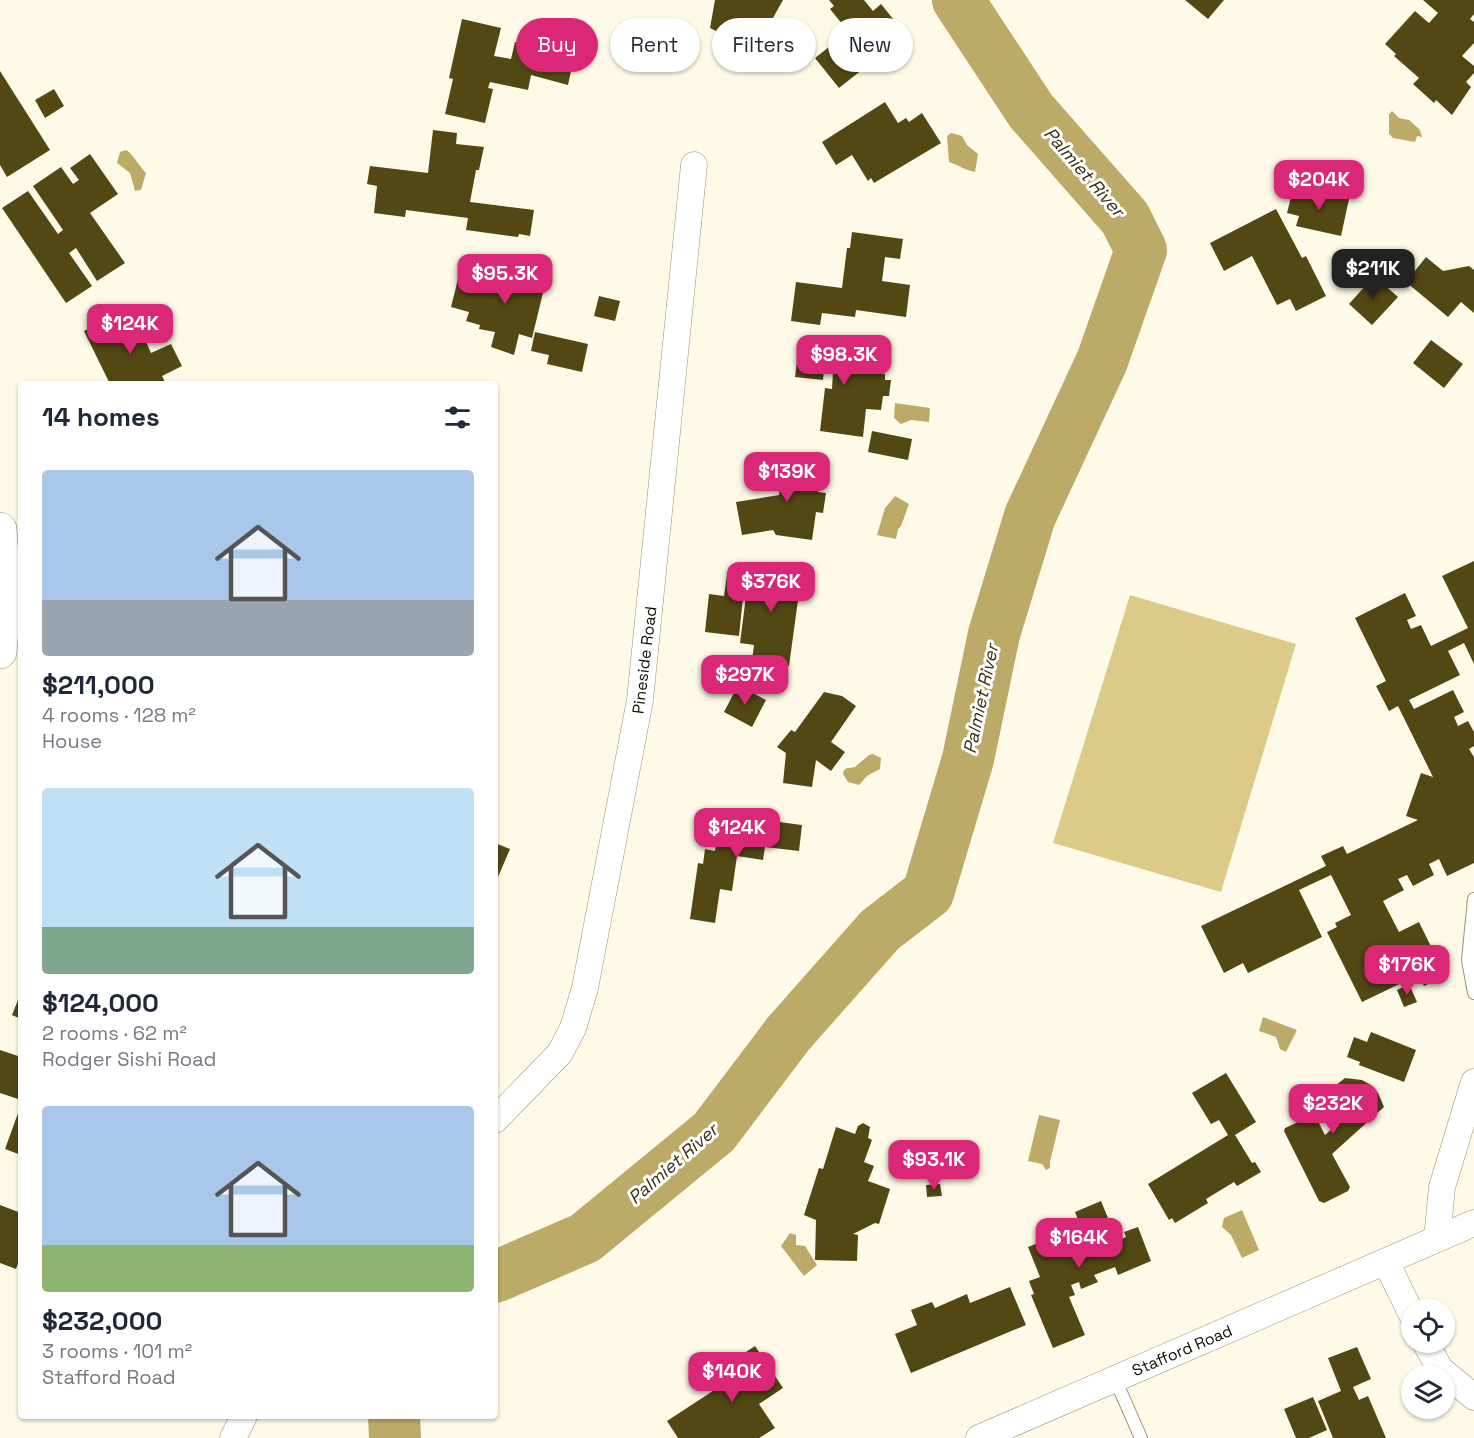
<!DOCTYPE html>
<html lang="en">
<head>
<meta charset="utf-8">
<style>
	:root { --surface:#fff; --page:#f2f2f3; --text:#1f2937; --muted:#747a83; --accent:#db2777 }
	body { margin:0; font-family:"Space Grotesk",sans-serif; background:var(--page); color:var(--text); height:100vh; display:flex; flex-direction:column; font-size:22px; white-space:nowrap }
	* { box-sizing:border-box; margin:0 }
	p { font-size:20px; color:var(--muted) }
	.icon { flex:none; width:33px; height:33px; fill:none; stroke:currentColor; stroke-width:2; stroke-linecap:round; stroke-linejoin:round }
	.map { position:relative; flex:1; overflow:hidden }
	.details { position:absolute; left:18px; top:381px; width:480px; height:1038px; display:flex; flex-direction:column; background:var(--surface); border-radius:6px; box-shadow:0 2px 4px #0004 }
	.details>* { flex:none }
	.banner { position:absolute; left:516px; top:18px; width:570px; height:54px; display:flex; gap:12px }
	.controls { position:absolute; left:1401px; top:1299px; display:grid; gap:12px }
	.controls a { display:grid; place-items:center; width:54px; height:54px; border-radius:50%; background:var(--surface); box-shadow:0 2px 4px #0004; font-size:30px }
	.price { position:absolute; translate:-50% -51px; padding:0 14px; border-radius:12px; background:var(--accent); color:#fff; font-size:20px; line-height:39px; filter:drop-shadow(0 2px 3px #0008) }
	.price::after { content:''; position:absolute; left:50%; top:36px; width:18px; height:14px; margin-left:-9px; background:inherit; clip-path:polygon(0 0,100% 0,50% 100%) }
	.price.current { background:#222; color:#fff }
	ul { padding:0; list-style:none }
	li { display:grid; align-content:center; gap:12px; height:318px; padding:0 24px }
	li span { display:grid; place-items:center; height:186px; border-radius:6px; color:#555 }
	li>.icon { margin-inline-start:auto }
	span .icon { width:108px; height:108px; fill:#fffc; stroke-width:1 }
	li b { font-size:26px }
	h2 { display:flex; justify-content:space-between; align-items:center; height:72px; padding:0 24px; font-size:26px }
	.tag { padding:0 21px; border-radius:27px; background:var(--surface); box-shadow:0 2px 4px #0004; font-size:21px; line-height:54px }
	.tag.current { background:var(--accent); color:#fff }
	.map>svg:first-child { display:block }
</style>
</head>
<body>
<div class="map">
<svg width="1474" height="1438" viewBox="0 0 1474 1438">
	<rect width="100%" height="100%" fill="#fefae7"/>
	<path fill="#dccb88" d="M 1130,595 L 1296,644 L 1221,892 L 1053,843 Z"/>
	<path fill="#bbaa68" d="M 1392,111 L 1399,118 L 1409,120 L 1420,130 L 1422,137 L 1417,136 L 1415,142 L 1393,138 L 1389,134 L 1389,114 Z
		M 951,133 L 962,136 L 967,145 L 978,154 L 975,172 C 964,170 959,165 949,162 L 947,136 Z
		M 126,150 C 132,153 140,167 146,173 L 141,190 L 135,191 L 130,173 L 117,163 L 120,152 Z
		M 895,403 L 930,408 L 929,422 L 911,420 L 901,424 L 894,418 Z
		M 895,496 L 909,504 L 901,526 L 898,529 L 896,539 L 877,535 L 885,508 Z
		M 873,754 L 881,758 L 880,769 L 867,776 L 859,785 L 848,782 L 843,774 C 844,766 849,769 855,767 L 869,755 Z
		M 1263,1017 L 1297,1030 L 1286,1052 L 1280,1049 L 1276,1037 L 1259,1031 Z
		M 1039,1115 L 1060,1120 L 1050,1162 L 1050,1168 L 1046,1170 L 1042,1164 L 1028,1161 Z
		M 1242,1210 L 1259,1250 L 1242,1258 L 1231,1235 L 1222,1227 L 1224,1218 Z
		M 790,1233 L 796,1235 L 796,1245 L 805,1246 L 817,1265 L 804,1276 L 781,1246 Z"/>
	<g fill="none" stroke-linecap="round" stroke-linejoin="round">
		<path stroke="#bbaa68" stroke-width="52" d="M 495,1277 L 585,1238 L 714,1132 L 788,1034 L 880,930 L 928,893 L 968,759 L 994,634 L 1030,516 L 1102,361 L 1141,250 L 1125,218 L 1031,111 L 958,0
			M 394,1416 L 395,1438"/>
	</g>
	<path fill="#534713" d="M 715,0 L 783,0 L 769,25 L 771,27 L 768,32 L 778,38 L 764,63 L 725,42 L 728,37 L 710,28 Z
		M 829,0 L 864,0 L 873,11 L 881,4 L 906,35 L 839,88 L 815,58 L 853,28 L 847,22 L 843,25 L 830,9 L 834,6 Z
		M 1185,0 L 1224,0 L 1208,19 Z
		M 1423,0 L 1474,0 L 1474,14 L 1470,19 L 1474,22 L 1474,43 L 1462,56 L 1474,66 L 1474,73 L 1466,82 L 1471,87 L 1452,115 L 1436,100 L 1434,103 L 1413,84 L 1419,78 L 1394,56 L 1396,54 L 1385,44 L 1415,11 L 1429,23 L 1438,13 Z
		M 462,19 L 501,28 L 494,56 L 511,59 L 515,42 L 534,46 L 539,25 L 579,34 L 568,85 L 531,75 L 528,90 L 490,82 L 488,88 L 493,89 L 485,123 L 445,114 L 453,79 L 449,78 Z
		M 0,71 L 50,150 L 7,177 L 0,165 Z
		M 54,89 L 64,106 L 45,118 L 35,100 Z
		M 885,102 L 898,123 L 906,118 L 909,122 L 922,113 L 941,143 L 874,183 L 871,178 L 868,181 L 852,155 L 836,165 L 822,142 Z
		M 433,130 L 457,133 L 456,144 L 484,147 L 479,170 L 476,170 L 470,202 L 534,210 L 530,236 L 519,234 L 518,237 L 466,230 L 468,218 L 406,210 L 405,217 L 374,213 L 377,186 L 367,184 L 370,166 L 428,173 Z
		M 90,154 L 118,194 L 90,213 L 125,263 L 97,281 L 76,248 L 69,253 L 92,286 L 66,303 L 2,208 L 28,191 L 58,234 L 63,230 L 33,186 L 61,167 L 73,184 L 79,180 L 70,168 Z
		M 1300,188 L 1349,199 L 1341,236 L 1296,226 L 1299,216 L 1287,213 L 1292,193 L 1299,194 Z
		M 1276,209 L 1302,258 L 1306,256 L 1326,296 L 1296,311 L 1290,299 L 1277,305 L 1252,256 L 1224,271 L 1210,243 Z
		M 852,232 L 903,239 L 900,259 L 885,257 L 882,281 L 910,285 L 906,317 L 856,310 L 855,317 L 822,313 L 820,325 L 791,321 L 796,282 L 842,288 L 847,248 L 850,248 Z
		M 1426,257 L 1443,271 L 1469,266 L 1474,270 L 1474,313 L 1461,302 L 1448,317 L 1406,282 Z
		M 524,258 L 550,264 L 532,338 L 519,334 L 514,355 L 491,347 L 495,332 L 479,329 L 480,325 L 466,321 L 469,312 L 451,307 L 458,279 L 515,292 Z
		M 1374,276 L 1398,297 L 1372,325 L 1349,304 Z
		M 599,296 L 620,301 L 615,321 L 594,316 Z
		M 111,318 L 116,327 L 135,318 L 142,332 L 126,340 L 127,343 L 143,335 L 151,353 L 171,344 L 182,366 L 162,376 L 166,384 L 110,384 L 84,331 Z
		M 535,332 L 588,344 L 582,372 L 547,364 L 549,355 L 531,351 Z
		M 840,340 L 860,342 L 859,356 L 871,357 L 870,373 L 885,374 L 885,380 L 891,380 L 889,396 L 883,396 L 881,410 L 866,409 L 863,437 L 820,431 L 825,388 L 832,389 L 833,371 L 824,370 L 823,380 L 795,377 L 799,345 L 839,349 Z
		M 1431,340 L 1463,364 L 1444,388 L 1413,363 Z
		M 872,431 L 912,439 L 908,460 L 868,452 Z
		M 784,456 L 823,462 L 818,492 L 826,493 L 823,513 L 816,512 L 812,540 L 776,535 L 773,530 L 742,535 L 736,502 L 779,495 Z
		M 1474,561 L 1474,664 L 1464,643 L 1448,651 L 1460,675 L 1409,700 L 1414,709 L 1453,690 L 1464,712 L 1454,717 L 1458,726 L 1468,721 L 1474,732 L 1474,746 L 1469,749 L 1474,757 L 1474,863 L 1447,876 L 1439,859 L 1429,864 L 1434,875 L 1413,886 L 1407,875 L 1398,879 L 1404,890 L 1383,901 L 1399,932 L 1419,922 L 1440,965 L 1434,968 L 1439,979 L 1424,986 L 1418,975 L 1362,1002 L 1327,932 L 1337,927 L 1335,923 L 1351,915 L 1331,875 L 1299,890 L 1322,937 L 1248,973 L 1243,963 L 1224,973 L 1201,926 L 1326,866 L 1321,856 L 1343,846 L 1347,854 L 1418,820 L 1406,816 L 1421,773 L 1433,777 L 1398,706 L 1389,711 L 1376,686 L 1386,681 L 1355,618 L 1405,593 L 1416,616 L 1407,620 L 1411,629 L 1421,625 L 1431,646 L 1468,628 L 1442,576 Z
		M 750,565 L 802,571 L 789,666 L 752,661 L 754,645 L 740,643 Z
		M 727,575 L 745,578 L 739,636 L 705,632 L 709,594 L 724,596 Z
		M 738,685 L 766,700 L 752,727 L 724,712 Z
		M 824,692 L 842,696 L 856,706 L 831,742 L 845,752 L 831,771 L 816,760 L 812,787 L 783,783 L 786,753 L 777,747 L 791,730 L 795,732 Z
		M 733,816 L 802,825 L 799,851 L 765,847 L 763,860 L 737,856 L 732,891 L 720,889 L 715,923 L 690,919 L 698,863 L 703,864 L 705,849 L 715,851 L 718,832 L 731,834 Z
		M 495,843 L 510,849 L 495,884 Z
		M 1409,984 L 1417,1002 L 1404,1007 L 1397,990 Z
		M 18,1000 L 21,1001 L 21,1019 L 12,1015 Z
		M 1371,1032 L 1416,1050 L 1404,1082 L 1359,1065 L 1360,1062 L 1347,1057 L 1354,1037 L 1367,1042 Z
		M 0,1050 L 21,1057 L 21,1092 L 18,1099 L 0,1093 Z
		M 1226,1073 L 1256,1122 L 1235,1135 L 1252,1163 L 1255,1162 L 1261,1172 L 1237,1186 L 1234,1182 L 1206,1199 L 1208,1203 L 1175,1223 L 1172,1218 L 1169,1220 L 1148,1184 L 1228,1135 L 1219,1120 L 1211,1124 L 1192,1093 Z
		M 1345,1078 L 1362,1080 L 1371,1085 L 1378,1093 L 1384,1107 L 1332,1154 L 1350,1187 L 1348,1191 L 1324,1203 L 1319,1201 L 1284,1131 L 1285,1128 L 1309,1117 L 1314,1118 L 1319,1123 L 1325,1135 L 1337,1124 L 1323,1100 L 1326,1093 Z
		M 21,1105 L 21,1155 L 5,1149 Z
		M 863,1123 L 870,1127 L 868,1138 L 872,1140 L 864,1162 L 874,1166 L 868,1181 L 890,1189 L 879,1224 L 875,1223 L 853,1234 L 858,1235 L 857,1261 L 815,1260 L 816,1220 L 804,1215 L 819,1168 L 823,1169 L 836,1127 L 855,1134 L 858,1126 Z
		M 940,1184 L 942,1196 L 927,1197 L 926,1185 Z
		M 1101,1201 L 1113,1230 L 1110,1230 L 1115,1242 L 1126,1237 L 1124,1232 L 1138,1227 L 1151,1261 L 1118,1275 L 1115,1267 L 1094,1275 L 1098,1282 L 1081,1289 L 1079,1282 L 1071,1285 L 1075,1295 L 1069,1297 L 1085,1335 L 1053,1348 L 1031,1295 L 1034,1294 L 1029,1281 L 1040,1277 L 1028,1247 L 1064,1233 L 1068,1245 L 1085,1238 L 1075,1212 Z
		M 0,1205 L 21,1213 L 21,1256 L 16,1269 L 0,1263 Z
		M 1010,1287 L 1026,1325 L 911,1373 L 895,1334 L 917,1325 L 911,1310 L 932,1302 L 935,1308 L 967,1294 L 970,1303 Z
		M 755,1346 L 783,1388 L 759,1404 L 775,1428 L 759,1438 L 678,1438 L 667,1421 L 722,1385 L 716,1376 L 730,1368 L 728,1364 Z
		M 1357,1347 L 1371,1379 L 1353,1387 L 1359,1400 L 1368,1396 L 1386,1438 L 1333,1438 L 1318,1401 L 1341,1391 L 1328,1358 Z
		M 1313,1397 L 1327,1430 L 1309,1438 L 1296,1438 L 1284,1409 Z"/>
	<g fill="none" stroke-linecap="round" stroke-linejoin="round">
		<g stroke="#999276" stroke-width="14">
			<path id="lane" d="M 1474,899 L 1468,960 L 1474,993
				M 1115,1379 L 1141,1438"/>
		</g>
		<g stroke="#999276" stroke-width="27">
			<path id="street" d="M 495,1120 L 560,1053 L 573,1028 L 585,988 L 640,700 L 694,165
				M 1437,1239 L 1442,1187 L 1474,1082
				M 1386,1262 L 1412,1315
				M 1425,1342 L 1440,1369 L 1474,1397
				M 233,1438 L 244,1416
				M 979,1438 L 1474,1223"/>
		</g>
		<g stroke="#999276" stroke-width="34">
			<path id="secondary" d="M 0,529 L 5,600 L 0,652"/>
		</g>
		<use href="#lane" stroke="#fff" stroke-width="12"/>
		<use href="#street" stroke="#fff" stroke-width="26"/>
		<use href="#secondary" stroke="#fff" stroke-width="33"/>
	</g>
	<g text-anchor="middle" stroke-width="6" stroke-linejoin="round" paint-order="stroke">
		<g font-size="16" fill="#110e05" stroke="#fff">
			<text transform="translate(644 660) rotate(-83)" y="6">Pineside Road</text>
			<text transform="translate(1182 1350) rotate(-23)" y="6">Stafford Road</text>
		</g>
		<g font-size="18" font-style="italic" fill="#362f10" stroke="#fff">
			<text transform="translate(1084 172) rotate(49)" y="6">Palmiet River</text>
			<text transform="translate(981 699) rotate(-78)" y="6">Palmiet River</text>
			<text transform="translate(673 1164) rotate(-41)" y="6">Palmiet River</text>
		</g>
	</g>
</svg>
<div class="controls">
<a><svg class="icon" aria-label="locate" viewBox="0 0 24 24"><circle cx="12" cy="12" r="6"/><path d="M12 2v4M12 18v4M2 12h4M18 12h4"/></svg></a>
<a><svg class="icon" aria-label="layers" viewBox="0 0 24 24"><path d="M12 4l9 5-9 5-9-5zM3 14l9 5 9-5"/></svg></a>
</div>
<b class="price" style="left:1319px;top:211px">$204K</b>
<b class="price current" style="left:1373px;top:300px">$211K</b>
<b class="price" style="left:505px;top:305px">$95.3K</b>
<b class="price" style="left:130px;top:355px">$124K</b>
<b class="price" style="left:844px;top:386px">$98.3K</b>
<b class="price" style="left:787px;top:503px">$139K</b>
<b class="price" style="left:771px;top:613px">$376K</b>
<b class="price" style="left:745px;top:706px">$297K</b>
<b class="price" style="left:737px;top:859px">$124K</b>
<b class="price" style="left:1407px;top:996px">$176K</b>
<b class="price" style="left:1333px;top:1135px">$232K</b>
<b class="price" style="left:934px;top:1191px">$93.1K</b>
<b class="price" style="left:1079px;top:1269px">$164K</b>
<b class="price" style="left:732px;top:1403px">$140K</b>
<div class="banner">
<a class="tag current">Buy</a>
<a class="tag">Rent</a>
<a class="tag">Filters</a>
<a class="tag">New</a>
</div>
<section class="details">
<h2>14 homes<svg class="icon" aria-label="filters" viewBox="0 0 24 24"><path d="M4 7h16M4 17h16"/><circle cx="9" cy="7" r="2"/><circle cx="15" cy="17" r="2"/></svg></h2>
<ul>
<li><span style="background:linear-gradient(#a9c7e8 70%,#9aa5b1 0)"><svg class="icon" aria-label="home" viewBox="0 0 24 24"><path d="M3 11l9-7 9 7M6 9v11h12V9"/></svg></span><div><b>$211,000</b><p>4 rooms · 128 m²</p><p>House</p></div></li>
<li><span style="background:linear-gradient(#bfe0f5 75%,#7fa58c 0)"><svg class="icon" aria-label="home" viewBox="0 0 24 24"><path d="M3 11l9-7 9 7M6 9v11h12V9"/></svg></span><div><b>$124,000</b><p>2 rooms · 62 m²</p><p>Rodger Sishi Road</p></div></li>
<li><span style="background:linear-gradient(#a9c7e8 75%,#8fb573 0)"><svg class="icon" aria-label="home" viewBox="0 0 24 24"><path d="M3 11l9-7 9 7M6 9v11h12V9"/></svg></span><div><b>$232,000</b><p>3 rooms · 101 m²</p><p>Stafford Road</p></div></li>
</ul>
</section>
</div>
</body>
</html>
